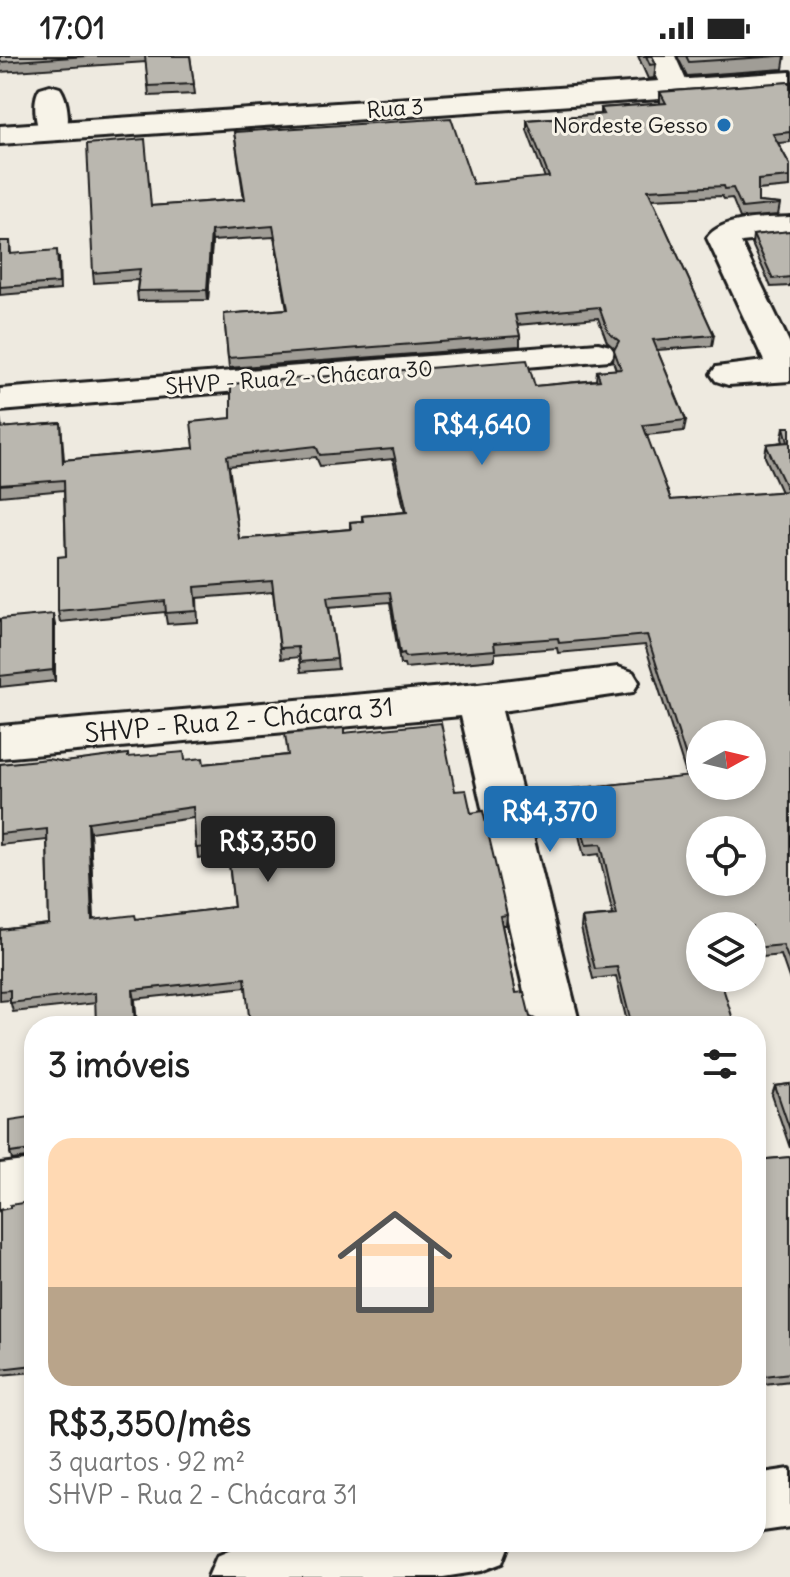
<!DOCTYPE html>
<html lang="pt">
<head>
<meta charset="utf-8">
<style>
	:root { --surface:#fff; --page:#f2f2f2; --text:#222; --muted:#767676; --accent:#1f6fb2 }
	body { margin:0; font-family:Delius,sans-serif; background:var(--page); color:var(--text); height:100vh; display:flex; flex-direction:column; font-size:30px; white-space:nowrap }
	* { box-sizing:border-box; margin:0 }
	p { font-size:26px; color:var(--muted) }
	.icon { flex:none; width:44px; height:44px; fill:none; stroke:currentColor; stroke-width:2; stroke-linecap:round; stroke-linejoin:round }
	.map { position:relative; flex:1; overflow:hidden }
	.details { position:absolute; left:24px; top:960px; width:742px; height:536px; display:flex; flex-direction:column; background:var(--surface); border-radius:32px; box-shadow:0 4px 12px #0003 }
	.details>* { flex:none }
	.needle { width:52px; rotate:82deg }
	.controls { position:absolute; left:686px; top:664px; display:grid; gap:16px }
	.controls a { display:grid; place-items:center; width:80px; height:80px; border-radius:50%; background:var(--surface); box-shadow:0 4px 12px #0003; font-size:40px }
	.price { position:absolute; translate:-50% -68px; padding:0 18px; border-radius:8px; background:var(--accent); color:#fff; font-size:26px; line-height:52px; filter:drop-shadow(0 2px 4px #0008) }
	.price::after { content:''; position:absolute; left:50%; top:48px; width:24px; height:18px; margin-left:-12px; background:inherit; clip-path:polygon(0 0,100% 0,50% 100%) }
	.price.on { background:#222; color:#fff }
	ul { padding:0; list-style:none }
	li { display:grid; align-content:center; gap:16px; height:424px; padding:0 24px }
	li span { display:grid; place-items:center; height:248px; border-radius:24px; color:#555 }
	li>.icon { margin-inline-start:auto }
	span .icon { width:144px; height:144px; fill:#fffc; stroke-width:1 }
	li b { font-size:34px }
	h2 { display:flex; justify-content:space-between; align-items:center; height:96px; padding:0 24px; font-size:34px }
	.status { display:flex; justify-content:space-between; align-items:center; height:56px; padding:0 40px; background:var(--surface); direction:ltr }
	.status svg { height:22px; fill:currentColor }
	.map>svg:first-child { display:block }
</style>
</head>
<body>
<div class="status"><b>17:01</b><svg viewBox="0 0 49 12"><path d="M0 12V9h3v3zM5 12V6h3v6zM10 12V3h3v9zM15 12V0h3v12zM26 1h20v11H26zM47 4h2v5h-2z"/></svg></div>
<div class="map">
<svg width="790" height="1521" viewBox="0 0 790 1521">
	<rect width="100%" height="100%" fill="#eeeae0"/>
	<filter id="ink" filterUnits="userSpaceOnUse"><feTurbulence type="fractalNoise" baseFrequency=".0125" numOctaves="2"/><feDisplacementMap in="SourceGraphic" scale="16" xChannelSelector="R" yChannelSelector="G"/><feConvolveMatrix kernelMatrix="1 2 1 2 8 2 1 2 1" color-interpolation-filters="sRGB"/></filter>
	<g filter="url(#ink)">
		<g fill="none" stroke-linecap="round" stroke-linejoin="round">
			<g stroke="#1c1c1c" stroke-width="6">
				<path id="minor" d="M 647,0 L 675,0 L 690,33 L 686,39 L 676,42 L 666,39 Z
					M 50,29 L 60,32 C 68,43 71,69 64,80 L 53,83 L 42,80 C 35,69 32,43 40,32 Z
					M 790,161 L 790,181 L 741,186 L 790,288 L 790,325 L 728,329 L 716,325 L 711,318 L 716,311 L 764,305 L 707,182 C 722,160 766,163 790,161 Z
					M 598,287 L 610,290 L 615,297 L 610,304 L 0,355 L 0,333 Z
					M 618,611 L 633,616 L 639,626 L 633,636 L 502,655 L 580,970 L 532,970 L 461,660 L 0,702 L 0,670 L 478,628 Z
					M 34,1104 L 34,1150 L 0,1154 L 0,1108 Z
					M 790,1413 L 790,1471 L 756,1476 L 756,1418 Z
					M 274,1486 L 510,1486 L 502,1507 L 481,1515 L 443,1521 L 208,1521 L 217,1500 L 238,1491 Z"/>
			</g>
			<g stroke="#1c1c1c" stroke-width="6">
				<path id="major" d="M 790,16 L 790,34 L 0,88 L 0,70 Z"/>
			</g>
			<use href="#minor" fill="#f7f3e8" fill-rule="evenodd"/>
			<use href="#major" fill="#f7f3e8" fill-rule="evenodd"/>
		</g>
		<path fill="#a09d96" stroke="#1c1c1c" stroke-width="2" fill-rule="evenodd" d="M 0,0 L 190,0 L 195,38 L 149,40 L 146,6 L 0,16 Z
			M 638,0 L 652,0 L 656,8 L 654,22 L 648,23 Z
			M 677,0 L 785,0 L 783,13 L 687,20 Z
			M 790,26 L 790,86 L 778,87 L 790,109 L 790,131 L 758,134 L 758,146 L 780,148 L 778,159 L 740,162 L 732,142 L 724,143 L 722,140 L 652,143 L 714,279 L 712,290 L 657,294 L 686,364 L 684,375 L 646,379 L 671,444 L 781,436 L 765,401 L 765,398 L 767,388 L 783,386 L 782,382 L 784,371 L 790,371 L 790,925 L 781,899 L 752,902 L 752,870 L 700,870 L 735,970 L 628,970 L 616,920 L 593,923 L 581,872 L 582,862 L 613,859 L 599,798 L 584,800 L 570,743 L 571,733 L 687,721 L 645,589 L 558,597 L 557,592 L 495,597 L 495,604 L 405,612 L 404,608 L 400,608 L 390,546 L 329,551 L 337,603 L 338,613 L 301,616 L 299,601 L 281,603 L 273,536 L 197,542 L 198,566 L 167,568 L 165,556 L 60,566 L 58,555 L 66,500 L 64,434 L 0,440 L 0,362 L 2,372 L 61,367 L 64,404 L 194,392 L 535,330 L 596,324 L 597,315 L 616,314 L 613,305 L 615,293 L 607,286 L 598,262 L 517,269 L 520,280 L 520,290 L 229,312 L 224,258 L 287,253 L 274,181 L 212,185 L 208,244 L 138,245 L 137,235 L 138,224 L 94,227 L 93,217 L 151,150 L 244,143 L 234,76 L 473,128 L 545,122 L 527,74 L 527,64 L 601,58 L 601,52 L 660,48 L 660,36 ZM 316,401 L 320,410 L 393,403 L 405,456 L 362,460 L 362,465 L 350,466 L 350,473 L 239,483 L 229,410 Z
			M 790,175 L 790,230 L 771,231 L 752,188 L 753,179 Z
			M 0,185 L 10,185 L 11,198 L 59,202 L 60,234 L 0,239 Z
			M 0,563 L 55,569 L 55,625 L 0,631 Z
			M 344,677 L 455,735 L 471,757 L 507,859 L 506,869 L 502,869 L 516,937 L 530,961 L 246,931 L 13,956 L 10,944 L 0,945 L 0,874 L 49,868 L 47,784 L 0,789 L 0,708 L 65,706 L 128,701 L 185,704 L 204,708 L 287,699 ZM 194,762 L 198,802 L 228,799 L 234,851 L 136,863 L 94,864 L 90,776 Z
			M 790,1028 L 790,1092 L 772,1039 L 775,1030 Z
			M 34,1038 L 34,1101 L 12,1104 L 10,1097 L 31,1061 Z
			M 790,1101 L 790,1325 L 756,1329 L 756,1104 Z
			M 34,1145 L 34,1316 L 0,1319 L 0,1154 L 10,1152 Z
			M 756,1336 L 762,1356 L 758,1364 L 756,1364 Z"/>
		<path fill="#82807a" stroke="#1c1c1c" stroke-width="2" d="M 211,175 L 212,185 L 208,244 L 207,234 Z
			M 53,558 L 55,569 L 55,625 L 53,614 Z
			M 88,766 L 90,776 L 94,874 L 92,864 Z
			M 133,934 L 135,944 L 137,970 L 135,970 Z"/>
		<path fill="#bab7af" stroke="#1c1c1c" stroke-width="2" fill-rule="evenodd" d="M 0,0 L 88,0 L 0,6 Z
			M 145,0 L 190,0 L 194,28 L 148,30 Z
			M 646,0 L 652,0 L 656,8 L 650,9 Z
			M 686,0 L 779,0 L 689,6 Z
			M 790,26 L 790,76 L 773,78 L 790,109 L 790,121 L 758,124 L 758,146 L 780,148 L 742,152 L 733,132 L 725,133 L 724,130 L 648,134 L 714,279 L 653,284 L 686,364 L 643,369 L 671,444 L 788,435 L 767,391 L 767,388 L 788,386 L 784,371 L 790,371 L 790,907 L 783,889 L 752,892 L 752,870 L 700,870 L 700,922 L 720,922 L 735,970 L 632,970 L 617,911 L 595,913 L 582,862 L 617,859 L 601,788 L 586,789 L 571,733 L 692,720 L 647,579 L 559,587 L 558,582 L 494,587 L 495,594 L 405,601 L 404,597 L 400,598 L 390,536 L 327,541 L 337,603 L 300,606 L 298,591 L 280,592 L 272,525 L 195,531 L 197,555 L 166,557 L 165,545 L 58,555 L 58,501 L 66,500 L 64,424 L 0,429 L 0,362 L 0,372 L 61,367 L 63,408 L 63,404 L 194,392 L 191,366 L 231,362 L 231,328 L 527,304 L 535,330 L 600,324 L 597,315 L 621,313 L 614,294 L 619,285 L 608,276 L 599,251 L 515,259 L 520,280 L 228,302 L 224,258 L 288,253 L 273,170 L 211,175 L 207,234 L 137,235 L 140,213 L 93,217 L 87,88 L 145,83 L 151,150 L 245,143 L 234,76 L 451,62 L 473,128 L 549,121 L 527,64 L 604,58 L 601,52 L 666,47 L 660,36 ZM 316,390 L 320,399 L 393,393 L 407,456 L 362,460 L 363,465 L 350,466 L 351,473 L 239,483 L 227,400 ZM 700,678 L 752,678 L 752,730 L 700,730 ZM 700,774 L 752,774 L 752,826 L 700,826 Z
			M 790,175 L 790,221 L 773,223 L 753,179 Z
			M 0,185 L 10,185 L 10,198 L 57,194 L 59,227 L 0,231 Z
			M 53,558 L 53,614 L 0,620 L 0,563 Z
			M 441,667 L 455,735 L 466,734 L 471,757 L 483,755 L 507,859 L 500,860 L 516,937 L 524,936 L 530,961 L 535,963 L 537,970 L 250,970 L 245,922 L 133,934 L 135,970 L 96,970 L 95,937 L 10,947 L 10,934 L 0,935 L 0,874 L 49,868 L 47,773 L 0,778 L 0,708 L 48,703 L 65,706 L 128,698 L 128,701 L 184,696 L 185,704 L 203,702 L 204,708 L 288,699 L 285,678 L 344,672 L 344,677 ZM 193,751 L 196,792 L 227,789 L 234,851 L 136,863 L 135,859 L 92,864 L 88,766 Z
			M 790,1028 L 790,1074 L 775,1030 Z
			M 34,1038 L 34,1096 L 31,1094 L 10,1097 L 10,1064 L 31,1061 L 31,1039 Z
			M 790,1101 L 790,1317 L 756,1321 L 756,1104 Z
			M 34,1145 L 34,1309 L 0,1313 L 0,1154 L 10,1152 L 10,1149 Z
			M 756,1336 L 762,1356 L 756,1357 Z"/>
	</g>
	<circle fill="#1f6fb2" stroke="#f7f3e8" stroke-width="3" cx="724" cy="69" r="8"/>
	<g text-anchor="middle" stroke-width="6" stroke-linejoin="round" paint-order="stroke">
		<g font-size="22" fill="#1c1c1c" stroke="#f7f3e8">
			<text transform="translate(395 52) rotate(-4)" y="8">Rua 3</text>
			<text transform="translate(299 321) rotate(-4)" y="8">SHVP - Rua 2 - Chácara 30</text>
		</g>
		<g font-size="22" fill="#1c1c1c" stroke="#f7f3e8" text-anchor="end">
			<text x="708" y="77">Nordeste Gesso</text>
		</g>
		<g font-size="26" fill="#1c1c1c" stroke="#f7f3e8">
			<text transform="translate(239 664) rotate(-5)" y="9">SHVP - Rua 2 - Chácara 31</text>
		</g>
	</g>
</svg>
<div class="controls">
<a><svg class="needle" viewBox="-14 -14 28 28"><path d="M0-13l5 13h-10z" fill="#e53935"/><path d="M0 13l5-13h-10z" fill="#767676"/></svg></a>
<a><svg class="icon" aria-label="locate" viewBox="0 0 24 24"><circle cx="12" cy="12" r="6"/><path d="M12 2v4M12 18v4M2 12h4M18 12h4"/></svg></a>
<a><svg class="icon" aria-label="layers" viewBox="0 0 24 24"><path d="M12 4l9 5-9 5-9-5zM3 14l9 5 9-5"/></svg></a>
</div>
<b class="price" style="left:482px;top:411px">R$4,640</b>
<b class="price" style="left:550px;top:798px">R$4,370</b>
<b class="price on" style="left:268px;top:828px">R$3,350</b>
<section class="details">
<h2>3 imóveis<svg class="icon" aria-label="filters" viewBox="0 0 24 24"><path d="M4 7h16M4 17h16"/><circle cx="9" cy="7" r="2"/><circle cx="15" cy="17" r="2"/></svg></h2>
<ul>
<li><span style="background:linear-gradient(#ffd9b3 60%,#b9a48a 0)"><svg class="icon" aria-label="home" viewBox="0 0 24 24"><path d="M3 11l9-7 9 7M6 9v11h12V9"/></svg></span><div><b>R$3,350/mês</b><p>3 quartos · 92 m²</p><p>SHVP - Rua 2 - Chácara 31</p></div></li>
</ul>
</section>
</div>
</body>
</html>
